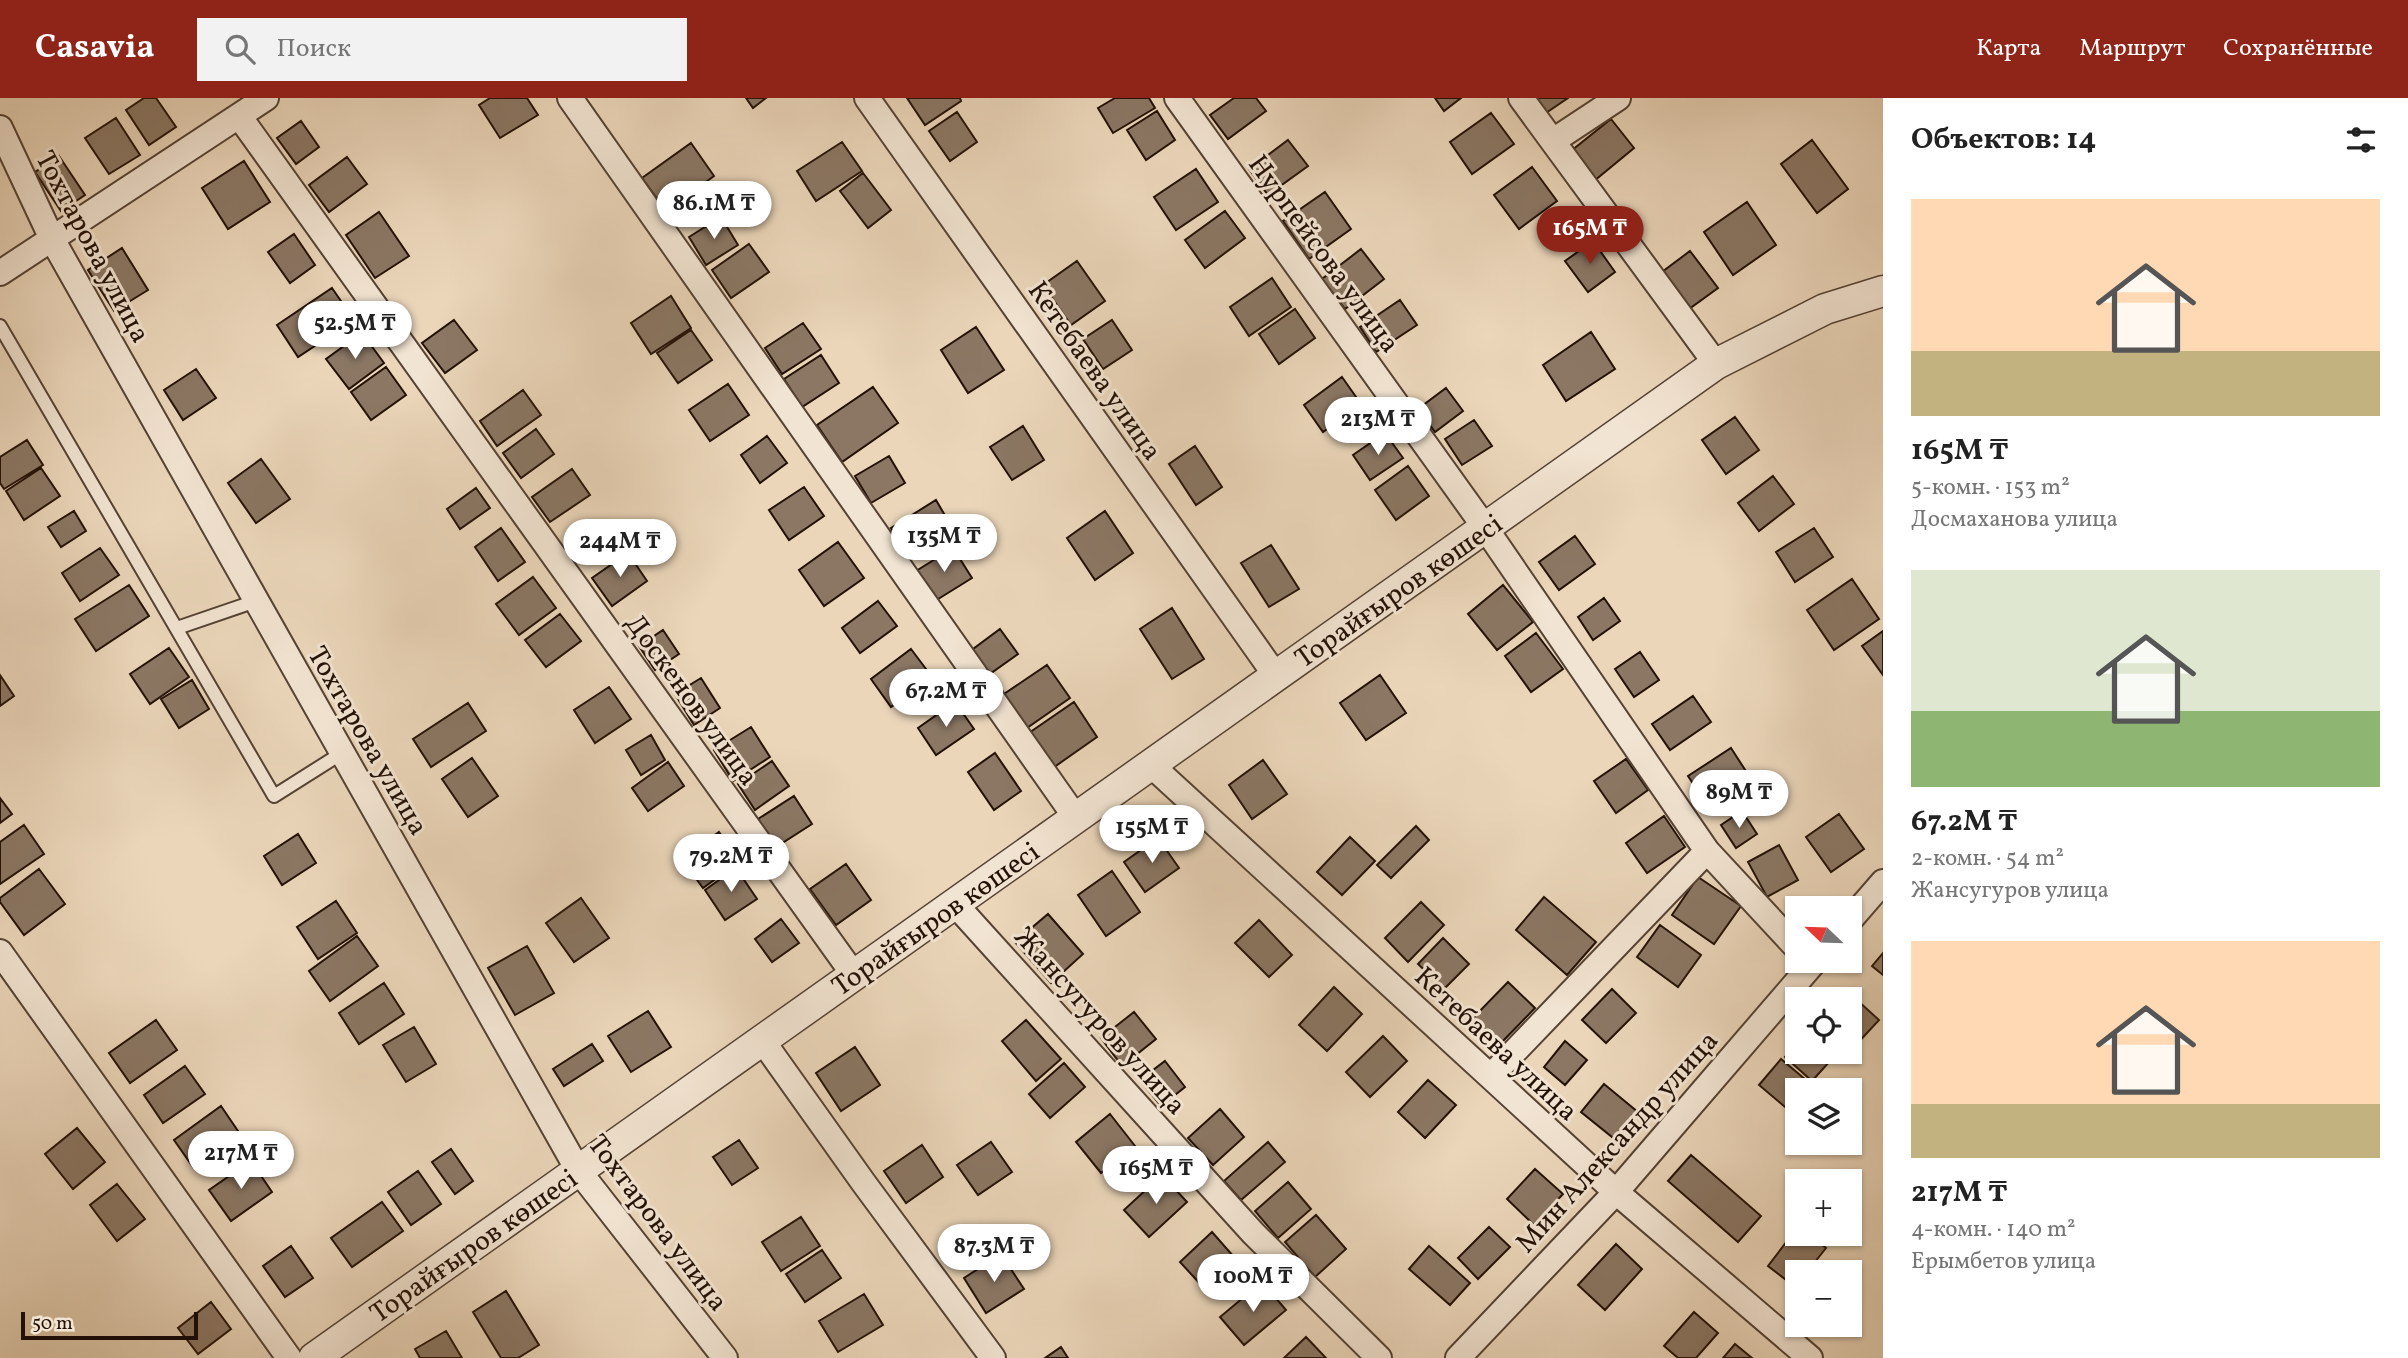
<!DOCTYPE html>
<html lang="ru">
<head>
<meta charset="utf-8">
<style>
	:root { --surface:#fff; --page:#f2f2f2; --text:#222; --muted:#767676; --accent:#8f2418 }
	body { margin:0; font-family:Vollkorn,serif; background:var(--page); color:var(--text); height:100vh; display:flex; flex-direction:column; font-size:26px; white-space:nowrap }
	* { box-sizing:border-box; margin:0 }
	p { font-size:23px; color:var(--muted) }
	.icon { flex:none; width:38px; height:38px; fill:none; stroke:currentColor; stroke-width:2; stroke-linecap:round; stroke-linejoin:round }
	.map { position:relative; flex:1; overflow:hidden }
	.panel { display:flex; flex-direction:column; background:var(--surface); width:525px }
	.panel>* { flex:none }
	.needle { width:46px; rotate:293deg }
	.tools { position:absolute; left:1785px; top:798px; display:grid; gap:14px }
	.tools a { display:grid; place-items:center; width:77px; height:77px; border-radius:0px; background:var(--surface); box-shadow:0 2px 5px #0004; font-size:35px }
	.scale { position:absolute; left:21px; bottom:18px; width:177px; box-sizing:border-box; padding-left:7px; border:4px solid #231107; border-top:0; font-size:19px; line-height:24px; white-space:nowrap; color:#231107; -webkit-text-stroke:5px #f2e4d2; paint-order:stroke }
	.price { position:absolute; translate:-50% -60px; padding:0 16px; border-radius:24px; background:#fff; color:#222; font-size:23px; line-height:46px; filter:drop-shadow(0 2px 4px #0008) }
	.price::after { content:''; position:absolute; left:50%; top:42px; width:21px; height:16px; margin-left:-10px; background:inherit; clip-path:polygon(0 0,100% 0,50% 100%) }
	.price.current { background:var(--accent); color:#fff }
	ul { padding:0; list-style:none }
	li { display:grid; align-content:center; gap:14px; height:371px; padding:0 28px }
	li span { display:grid; place-items:center; height:217px; border-radius:0px; color:#555 }
	li>.icon { margin-inline-start:auto }
	span .icon { width:126px; height:126px; fill:#fffc; stroke-width:1 }
	li b { font-size:30px }
	h2 { display:flex; justify-content:space-between; align-items:center; height:84px; padding:0 28px; font-size:30px }
	header { display:flex; align-items:center; gap:42px; box-sizing:border-box; height:98px; padding:0 35px; background:var(--accent); color:#fff }
	header strong { font-size:33px }
	nav { display:flex; gap:38px; margin-inline-start:auto; font-size:24px }
	.search { width:490px; height:63px; background:var(--page); display:flex; align-items:center; gap:18px; box-sizing:border-box; padding:0 24px; border-radius:0px; color:var(--muted); font-size:26px }
	main { display:flex; flex:1; min-height:0 }
	.map>svg:first-child { display:block }
</style>
</head>
<body>
<header>
<strong>Casavia</strong>
<div class="search"><svg class="icon" aria-label="search" viewBox="0 0 24 24"><circle cx="10" cy="10" r="6"/><path d="M15 15l6 6"/></svg>Поиск</div>
<nav><a>Карта</a><a>Маршрут</a><a>Сохранённые</a></nav>
</header>
<main>
<div class="map">
<svg width="1883" height="1260" viewBox="0 0 1883 1260">
	<rect width="100%" height="100%" fill="#ebd6ba"/>
	<filter id="stains"><feTurbulence type="fractalNoise" baseFrequency=".00286" numOctaves="4"/><feColorMatrix values="0 0 0 0 .2 0 0 0 0 .09 0 0 0 0 .02 0 0 0 .5 -.17"/></filter>
	<radialGradient id="worn" r=".72"><stop offset=".6" stop-color="#630" stop-opacity="0"/><stop offset="1" stop-color="#630" stop-opacity=".3"/></radialGradient>
	<path fill="#8b7764" stroke="#231107" stroke-width="2" d="M 144,0 L 156,0 L 176,29 L 149,47 L 126,12 Z
		M 490,0 L 527,0 L 538,17 L 500,40 L 479,7 Z
		M 746,0 L 766,0 L 753,10 Z
		M 907,0 L 960,0 L 961,3 L 925,27 Z
		M 1115,0 L 1149,0 L 1155,10 L 1113,35 L 1098,10 Z
		M 1234,0 L 1256,0 L 1266,13 L 1228,41 L 1210,17 Z
		M 1435,0 L 1461,0 L 1444,13 Z
		M 1535,0 L 1568,0 L 1546,15 Z
		M 1157,13 L 1175,42 L 1146,62 L 1127,32 Z
		M 957,14 L 977,44 L 950,63 L 929,33 Z
		M 1491,15 L 1514,46 L 1472,76 L 1450,44 Z
		M 116,20 L 140,57 L 109,76 L 85,40 Z
		M 1611,21 L 1634,50 L 1594,83 L 1571,53 Z
		M 301,23 L 319,49 L 296,66 L 277,40 Z
		M 1288,42 L 1308,68 L 1268,97 L 1249,71 Z
		M 1812,42 L 1848,91 L 1817,115 L 1781,66 Z
		M 842,44 L 862,73 L 816,103 L 797,73 Z
		M 691,45 L 714,78 L 666,113 L 642,80 Z
		M 59,58 L 85,97 L 61,113 L 35,74 Z
		M 347,59 L 367,86 L 329,114 L 309,87 Z
		M 244,63 L 270,104 L 228,131 L 202,90 Z
		M 1532,69 L 1557,103 L 1519,131 L 1494,97 Z
		M 1196,71 L 1218,104 L 1176,132 L 1154,99 Z
		M 863,75 L 891,112 L 868,130 L 840,93 Z
		M 1325,94 L 1351,131 L 1309,161 L 1283,123 Z
		M 1747,104 L 1776,147 L 1733,177 L 1704,134 Z
		M 1225,113 L 1245,140 L 1205,170 L 1185,142 Z
		M 379,114 L 409,158 L 375,180 L 346,137 Z
		M 721,119 L 738,147 L 706,167 L 689,139 Z
		M 294,136 L 315,167 L 290,185 L 268,154 Z
		M 1593,143 L 1615,174 L 1588,194 L 1565,163 Z
		M 749,146 L 769,174 L 731,200 L 712,172 Z
		M 122,150 L 148,192 L 114,213 L 88,172 Z
		M 1361,151 L 1384,181 L 1345,211 L 1322,181 Z
		M 1690,153 L 1718,190 L 1689,211 L 1662,174 Z
		M 1077,163 L 1105,203 L 1071,227 L 1043,187 Z
		M 1272,180 L 1291,209 L 1249,238 L 1230,209 Z
		M 332,190 L 354,222 L 298,259 L 277,227 Z
		M 671,198 L 691,230 L 651,256 L 631,225 Z
		M 1400,202 L 1417,227 L 1376,254 L 1360,229 Z
		M 1295,211 L 1315,240 L 1279,266 L 1259,236 Z
		M 454,222 L 477,252 L 445,275 L 422,245 Z
		M 1112,222 L 1132,252 L 1103,271 L 1083,241 Z
		M 803,225 L 821,251 L 782,276 L 765,250 Z
		M 976,229 L 1004,272 L 968,295 L 941,252 Z
		M 691,232 L 712,262 L 678,285 L 657,255 Z
		M 1591,234 L 1615,271 L 1566,303 L 1543,267 Z
		M 362,235 L 384,265 L 349,291 L 326,261 Z
		M 821,257 L 839,285 L 802,309 L 784,281 Z
		M 386,269 L 406,297 L 371,322 L 351,294 Z
		M 196,271 L 216,300 L 183,322 L 164,292 Z
		M 1342,279 L 1361,306 L 1323,334 L 1304,307 Z
		M 728,286 L 749,317 L 710,343 L 689,312 Z
		M 873,289 L 898,325 L 842,364 L 817,327 Z
		M 1446,290 L 1463,313 L 1435,334 L 1418,311 Z
		M 523,292 L 541,317 L 497,348 L 480,323 Z
		M 1735,319 L 1759,352 L 1726,376 L 1702,342 Z
		M 1474,322 L 1492,348 L 1462,367 L 1445,341 Z
		M 1023,328 L 1044,362 L 1012,382 L 990,349 Z
		M 536,331 L 554,356 L 521,380 L 503,355 Z
		M 1385,335 L 1403,360 L 1370,382 L 1353,357 Z
		M 767,338 L 787,365 L 760,385 L 741,357 Z
		M 27,342 L 43,367 L 4,391 L 0,385 L 0,359 Z
		M 1195,348 L 1222,389 L 1196,407 L 1169,366 Z
		M 889,358 L 905,385 L 871,405 L 855,378 Z
		M 261,361 L 290,401 L 256,425 L 228,385 Z
		M 1408,368 L 1429,398 L 1396,422 L 1375,392 Z
		M 41,370 L 60,398 L 24,422 L 6,393 Z
		M 572,371 L 590,397 L 550,424 L 532,399 Z
		M 1773,378 L 1794,406 L 1759,433 L 1738,405 Z
		M 804,389 L 824,418 L 789,442 L 769,412 Z
		M 476,390 L 490,410 L 460,431 L 447,411 Z
		M 936,402 L 954,433 L 909,460 L 891,430 Z
		M 74,413 L 86,433 L 61,449 L 48,429 Z
		M 1105,413 L 1133,455 L 1095,482 L 1067,440 Z
		M 501,430 L 525,464 L 498,483 L 475,449 Z
		M 1814,430 L 1833,459 L 1795,484 L 1776,454 Z
		M 1575,438 L 1595,466 L 1559,492 L 1539,464 Z
		M 838,444 L 864,480 L 824,508 L 799,472 Z
		M 1271,447 L 1299,491 L 1269,509 L 1241,465 Z
		M 100,450 L 119,477 L 80,503 L 62,475 Z
		M 953,450 L 972,480 L 935,503 L 916,473 Z
		M 628,455 L 647,483 L 612,508 L 592,480 Z
		M 533,479 L 556,510 L 519,537 L 496,506 Z
		M 1852,481 L 1879,521 L 1834,552 L 1807,512 Z
		M 129,487 L 149,518 L 96,553 L 75,521 Z
		M 1503,487 L 1533,524 L 1497,552 L 1468,516 Z
		M 1604,500 L 1620,523 L 1593,542 L 1578,519 Z
		M 878,503 L 897,528 L 860,555 L 842,530 Z
		M 1172,510 L 1204,561 L 1172,581 L 1140,531 Z
		M 560,516 L 581,543 L 546,569 L 525,542 Z
		M 1000,531 L 1018,556 L 987,578 L 969,554 Z
		M 663,532 L 679,556 L 655,572 L 639,548 Z
		M 1883,533 L 1883,577 L 1862,548 Z
		M 1536,535 L 1563,571 L 1531,594 L 1505,558 Z
		M 169,550 L 189,579 L 150,606 L 130,576 Z
		M 911,551 L 932,579 L 891,609 L 871,581 Z
		M 1640,554 L 1659,582 L 1634,599 L 1615,571 Z
		M 1047,567 L 1070,600 L 1024,632 L 1001,598 Z
		M 0,577 L 14,598 L 0,608 Z
		M 1380,577 L 1406,615 L 1366,642 L 1340,605 Z
		M 701,580 L 720,610 L 694,627 L 675,596 Z
		M 192,582 L 209,611 L 179,630 L 161,601 Z
		M 609,589 L 631,621 L 595,645 L 574,612 Z
		M 1693,598 L 1711,624 L 1670,652 L 1652,626 Z
		M 955,604 L 974,631 L 936,657 L 918,630 Z
		M 1074,604 L 1097,639 L 1050,672 L 1026,637 Z
		M 468,605 L 486,633 L 431,669 L 413,641 Z
		M 751,629 L 770,659 L 733,683 L 714,652 Z
		M 651,637 L 665,662 L 641,677 L 626,652 Z
		M 1731,650 L 1751,681 L 1708,708 L 1688,678 Z
		M 995,655 L 1021,693 L 994,712 L 968,674 Z
		M 472,660 L 498,698 L 468,719 L 442,681 Z
		M 1626,661 L 1648,692 L 1616,715 L 1594,683 Z
		M 1263,662 L 1287,696 L 1252,721 L 1229,687 Z
		M 772,663 L 789,688 L 755,712 L 738,686 Z
		M 668,664 L 684,688 L 648,713 L 632,690 Z
		M 794,698 L 812,726 L 776,749 L 758,721 Z
		M 0,700 L 12,716 L 0,725 Z
		M 1742,713 L 1757,736 L 1736,750 L 1721,727 Z
		M 1839,716 L 1864,751 L 1831,774 L 1806,739 Z
		M 1664,718 L 1685,749 L 1647,775 L 1626,745 Z
		M 24,727 L 44,756 L 0,786 L 0,744 Z
		M 1416,728 L 1429,742 L 1391,780 L 1377,767 Z
		M 719,734 L 740,763 L 703,790 L 682,761 Z
		M 298,736 L 316,765 L 282,787 L 264,758 Z
		M 1350,739 L 1375,763 L 1342,797 L 1317,774 Z
		M 1158,740 L 1179,770 L 1145,794 L 1124,764 Z
		M 1779,747 L 1798,782 L 1767,799 L 1748,764 Z
		M 846,766 L 871,802 L 836,827 L 810,791 Z
		M 736,770 L 757,801 L 725,822 L 705,792 Z
		M 39,771 L 65,806 L 24,837 L 0,804 L 0,800 Z
		M 1112,773 L 1140,814 L 1106,838 L 1078,797 Z
		M 1698,779 L 1741,808 L 1714,846 L 1672,817 Z
		M 1544,799 L 1596,844 L 1567,877 L 1516,832 Z
		M 581,800 L 609,840 L 574,864 L 546,825 Z
		M 336,803 L 357,835 L 318,861 L 297,829 Z
		M 1421,804 L 1444,827 L 1408,864 L 1385,840 Z
		M 1048,816 L 1083,856 L 1051,885 L 1015,844 Z
		M 781,821 L 799,845 L 772,864 L 755,841 Z
		M 1259,822 L 1292,857 L 1269,879 L 1235,845 Z
		M 1660,827 L 1701,857 L 1678,889 L 1637,859 Z
		M 357,838 L 378,868 L 330,903 L 309,873 Z
		M 1443,840 L 1469,866 L 1444,891 L 1418,866 Z
		M 527,848 L 554,895 L 515,917 L 488,870 Z
		M 1883,855 L 1883,877 L 1872,868 Z
		M 1508,884 L 1535,910 L 1500,946 L 1473,920 Z
		M 384,885 L 404,916 L 359,946 L 339,915 Z
		M 1334,889 L 1362,916 L 1327,953 L 1299,927 Z
		M 1612,891 L 1636,915 L 1606,945 L 1582,922 Z
		M 1847,893 L 1879,922 L 1854,949 L 1850,945 L 1850,901 L 1839,901 Z
		M 648,913 L 671,949 L 631,974 L 608,938 Z
		M 1134,914 L 1156,941 L 1122,968 L 1101,940 Z
		M 156,922 L 177,952 L 130,985 L 109,955 Z
		M 1026,922 L 1061,961 L 1036,983 L 1002,943 Z
		M 414,929 L 436,966 L 406,984 L 383,947 Z
		M 1383,938 L 1407,963 L 1370,999 L 1346,974 Z
		M 1565,943 L 1587,962 L 1565,987 L 1544,969 Z
		M 1797,945 L 1797,954 L 1820,954 L 1830,963 L 1812,983 L 1785,959 Z
		M 592,946 L 603,963 L 564,988 L 553,971 Z
		M 855,949 L 880,987 L 841,1013 L 816,975 Z
		M 1781,961 L 1818,992 L 1797,992 L 1797,1019 L 1759,987 Z
		M 1165,963 L 1185,989 L 1161,1008 L 1140,982 Z
		M 1064,965 L 1085,989 L 1050,1020 L 1029,996 Z
		M 185,968 L 205,996 L 163,1025 L 144,997 Z
		M 1428,982 L 1456,1007 L 1425,1040 L 1398,1014 Z
		M 1604,986 L 1639,1015 L 1617,1043 L 1581,1014 Z
		M 221,1008 L 240,1036 L 193,1069 L 174,1042 Z
		M 1220,1011 L 1244,1039 L 1213,1067 L 1188,1040 Z
		M 1110,1016 L 1135,1048 L 1101,1075 L 1076,1044 Z
		M 77,1030 L 105,1064 L 73,1091 L 45,1056 Z
		M 739,1042 L 758,1070 L 732,1087 L 713,1059 Z
		M 991,1044 L 1012,1074 L 978,1097 L 957,1067 Z
		M 1268,1044 L 1285,1064 L 1241,1102 L 1224,1083 Z
		M 922,1047 L 943,1079 L 906,1105 L 884,1073 Z
		M 451,1051 L 473,1083 L 455,1096 L 432,1064 Z
		M 1691,1057 L 1761,1118 L 1738,1144 L 1668,1083 Z
		M 251,1063 L 272,1094 L 231,1123 L 209,1092 Z
		M 1535,1071 L 1563,1096 L 1534,1127 L 1507,1101 Z
		M 418,1073 L 441,1106 L 411,1127 L 388,1094 Z
		M 1162,1077 L 1187,1104 L 1149,1139 L 1124,1112 Z
		M 1288,1084 L 1311,1111 L 1278,1140 L 1255,1113 Z
		M 117,1086 L 145,1121 L 117,1143 L 90,1107 Z
		M 382,1104 L 403,1133 L 352,1169 L 331,1140 Z
		M 1316,1117 L 1346,1151 L 1315,1179 L 1285,1144 Z
		M 801,1119 L 820,1148 L 781,1173 L 762,1144 Z
		M 1489,1129 L 1510,1149 L 1478,1181 L 1458,1160 Z
		M 1797,1130 L 1797,1136 L 1808,1136 L 1826,1150 L 1807,1174 L 1797,1174 L 1795,1189 L 1768,1168 Z
		M 1212,1134 L 1234,1159 L 1203,1189 L 1180,1164 Z
		M 1616,1146 L 1642,1171 L 1605,1212 L 1578,1187 Z
		M 291,1148 L 313,1180 L 285,1199 L 263,1168 Z
		M 1429,1148 L 1470,1185 L 1450,1207 L 1409,1171 Z
		M 822,1152 L 841,1180 L 805,1204 L 786,1176 Z
		M 1001,1156 L 1024,1191 L 986,1215 L 964,1180 Z
		M 1262,1184 L 1286,1212 L 1244,1247 L 1220,1219 Z
		M 506,1193 L 539,1247 L 518,1260 L 501,1260 L 473,1214 Z
		M 864,1196 L 883,1227 L 838,1254 L 819,1223 Z
		M 211,1204 L 231,1231 L 198,1256 L 178,1230 Z
		M 1694,1214 L 1718,1235 L 1696,1260 L 1678,1260 L 1664,1248 Z
		M 446,1233 L 462,1260 L 420,1260 L 415,1251 Z
		M 1306,1239 L 1326,1260 L 1284,1260 Z
		M 1735,1246 L 1752,1260 L 1723,1260 Z
		M 1061,1249 L 1068,1260 L 1045,1260 Z"/>
	<g fill="none" stroke-linecap="round" stroke-linejoin="round">
		<g stroke="#554234" stroke-width="16">
			<path id="service" d="M 0,228 L 274,698 L 342,655
				M 177,530 L 256,503"/>
		</g>
		<g stroke="#554234" stroke-width="28">
			<path id="minor" d="M 570,0 L 1076,720
				M 867,0 L 1276,578
				M 1177,0 L 1486,431 L 1707,753 L 1797,850
				M 1521,0 L 1716,266
				M 239,18 L 854,877
				M 0,30 L 52,141 L 578,1072 L 725,1260
				M 1553,43 L 1618,0
				M 0,175 L 266,0
				M 1151,667 L 1616,1094 L 1810,1260
				M 955,806 L 1253,1135 L 1379,1260
				M 1850,822 L 1883,784
				M 0,854 L 289,1260
				M 762,942 L 863,1084 L 993,1260
				M 1491,978 L 1707,753
				M 1458,1260 L 1616,1094 L 1815,863"/>
		</g>
		<g stroke="#554234" stroke-width="33">
			<path id="tertiary" d="M 314,1260 L 1716,266 L 1825,211 L 1883,193"/>
		</g>
		<use href="#service" stroke="#f2e4d2" stroke-width="12"/>
		<use href="#minor" stroke="#f2e4d2" stroke-width="24"/>
		<use href="#tertiary" stroke="#f2e4d2" stroke-width="30"/>
	</g>
	<g text-anchor="middle" stroke-width="6" stroke-linejoin="round" paint-order="stroke">
		<g font-size="28" fill="#231107" stroke="#f2e4d2">
			<text transform="translate(94 148) rotate(62)" y="10">Тохтарова улица</text>
			<text transform="translate(1325 155) rotate(54)" y="10">Нурпейсова улица</text>
			<text transform="translate(1096 272) rotate(55)" y="10">Кетебаева улица</text>
			<text transform="translate(1398 492) rotate(-35)" y="10">Торайғыров көшесі</text>
			<text transform="translate(693 601) rotate(54)" y="10">Доскенов улица</text>
			<text transform="translate(369 642) rotate(60)" y="10">Тохтарова улица</text>
			<text transform="translate(935 820) rotate(-35)" y="10">Торайғыров көшесі</text>
			<text transform="translate(1101 922) rotate(48)" y="10">Жансугуров улица</text>
			<text transform="translate(1497 945) rotate(43)" y="10">Кетебаева улица</text>
			<text transform="translate(1616 1043) rotate(-48)" y="10">Мин Александр улица</text>
			<text transform="translate(659 1124) rotate(53)" y="10">Тохтарова улица</text>
			<text transform="translate(473 1147) rotate(-35)" y="10">Торайғыров көшесі</text>
		</g>
	</g>
	<rect width="100%" height="100%" filter="url(#stains)"/>
	<rect width="100%" height="100%" fill="url(#worn)"/>
</svg>
<div class="tools">
<a><svg class="needle" viewBox="-14 -14 28 28"><path d="M0-13l5 13h-10z" fill="#e53935"/><path d="M0 13l5-13h-10z" fill="#767676"/></svg></a>
<a><svg class="icon" aria-label="locate" viewBox="0 0 24 24"><circle cx="12" cy="12" r="6"/><path d="M12 2v4M12 18v4M2 12h4M18 12h4"/></svg></a>
<a><svg class="icon" aria-label="layers" viewBox="0 0 24 24"><path d="M12 4l9 5-9 5-9-5zM3 14l9 5 9-5"/></svg></a>
<a>+</a>
<a>−</a>
</div>
<div class="scale">50 m</div>
<b class="price" style="left:714px;top:143px">86.1M ₸</b>
<b class="price current" style="left:1590px;top:168px">165M ₸</b>
<b class="price" style="left:355px;top:263px">52.5M ₸</b>
<b class="price" style="left:1378px;top:359px">213M ₸</b>
<b class="price" style="left:944px;top:476px">135M ₸</b>
<b class="price" style="left:620px;top:481px">244M ₸</b>
<b class="price" style="left:946px;top:631px">67.2M ₸</b>
<b class="price" style="left:1739px;top:732px">89M ₸</b>
<b class="price" style="left:1152px;top:767px">155M ₸</b>
<b class="price" style="left:731px;top:796px">79.2M ₸</b>
<b class="price" style="left:241px;top:1093px">217M ₸</b>
<b class="price" style="left:1156px;top:1108px">165M ₸</b>
<b class="price" style="left:994px;top:1186px">87.3M ₸</b>
<b class="price" style="left:1253px;top:1216px">100M ₸</b>
</div>
<section class="panel">
<h2>Объектов: 14<svg class="icon" aria-label="filters" viewBox="0 0 24 24"><path d="M4 7h16M4 17h16"/><circle cx="9" cy="7" r="2"/><circle cx="15" cy="17" r="2"/></svg></h2>
<ul>
<li><span style="background:linear-gradient(#ffd9b3 70%,#c2b280 0)"><svg class="icon" aria-label="home" viewBox="0 0 24 24"><path d="M3 11l9-7 9 7M6 9v11h12V9"/></svg></span><div><b>165M ₸</b><p>5-комн. · 153 m²</p><p>Досмаханова улица</p></div></li>
<li><span style="background:linear-gradient(#dfe7d0 65%,#8fb573 0)"><svg class="icon" aria-label="home" viewBox="0 0 24 24"><path d="M3 11l9-7 9 7M6 9v11h12V9"/></svg></span><div><b>67.2M ₸</b><p>2-комн. · 54 m²</p><p>Жансугуров улица</p></div></li>
<li><span style="background:linear-gradient(#ffd9b3 75%,#c2b280 0)"><svg class="icon" aria-label="home" viewBox="0 0 24 24"><path d="M3 11l9-7 9 7M6 9v11h12V9"/></svg></span><div><b>217M ₸</b><p>4-комн. · 140 m²</p><p>Ерымбетов улица</p></div></li>
</ul>
</section>
</main>
</body>
</html>
